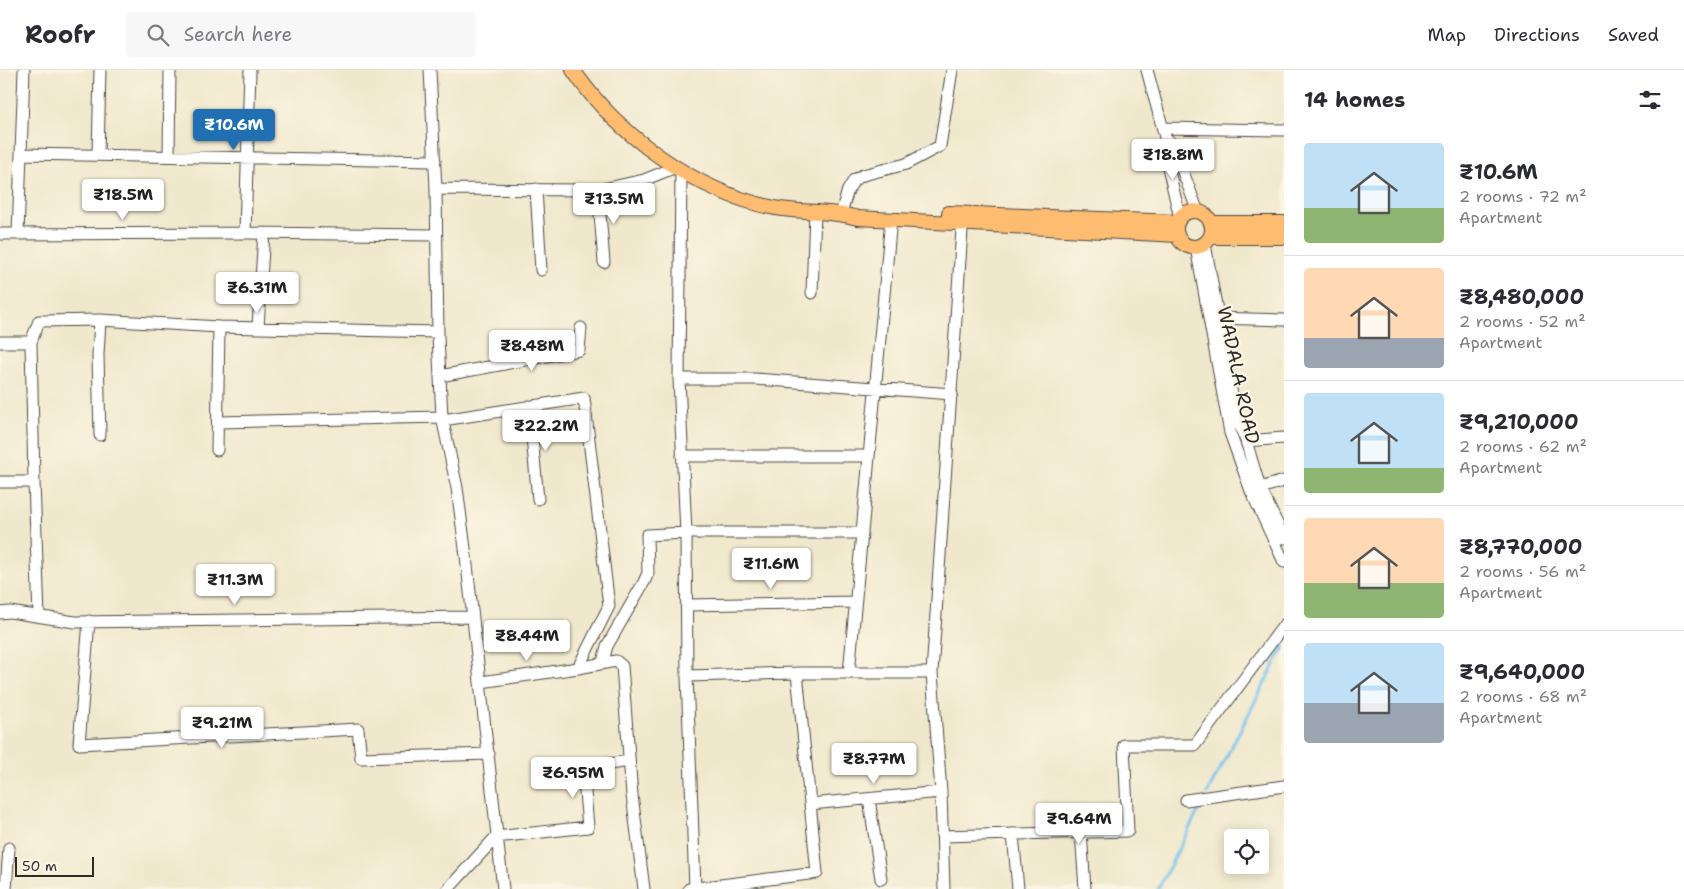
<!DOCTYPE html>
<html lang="en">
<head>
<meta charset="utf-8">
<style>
	:root { --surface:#fff; --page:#f7f7f7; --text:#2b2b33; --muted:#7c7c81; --line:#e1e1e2; --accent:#1f6fb2 }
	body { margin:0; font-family:"Shantell Sans",sans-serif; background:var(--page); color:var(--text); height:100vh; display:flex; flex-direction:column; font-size:19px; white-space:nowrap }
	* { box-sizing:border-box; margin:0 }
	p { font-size:16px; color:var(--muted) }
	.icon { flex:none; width:28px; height:28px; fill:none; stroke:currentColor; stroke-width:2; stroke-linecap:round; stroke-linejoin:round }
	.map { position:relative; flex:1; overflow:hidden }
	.side { display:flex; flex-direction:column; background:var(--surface); width:400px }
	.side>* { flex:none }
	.buttons { position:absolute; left:1224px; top:759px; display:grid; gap:10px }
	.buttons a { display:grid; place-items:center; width:45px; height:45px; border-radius:5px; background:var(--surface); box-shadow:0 2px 12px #0003; font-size:25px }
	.scale { position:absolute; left:15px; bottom:12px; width:79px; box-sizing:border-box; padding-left:5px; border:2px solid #2b2b2b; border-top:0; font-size:14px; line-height:18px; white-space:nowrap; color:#2b2b2b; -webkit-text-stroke:4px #fcf5e5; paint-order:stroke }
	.price { position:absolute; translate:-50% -42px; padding:0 11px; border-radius:5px; background:#fff; color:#222; font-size:16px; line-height:32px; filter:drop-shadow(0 1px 2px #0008) }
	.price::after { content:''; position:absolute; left:50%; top:30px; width:15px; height:11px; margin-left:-8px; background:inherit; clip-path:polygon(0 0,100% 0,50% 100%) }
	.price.current { background:var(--accent); color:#fff }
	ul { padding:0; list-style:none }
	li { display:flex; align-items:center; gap:15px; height:125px; padding:0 20px }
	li+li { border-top:1px solid var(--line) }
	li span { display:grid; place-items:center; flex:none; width:140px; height:100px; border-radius:5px; color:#555 }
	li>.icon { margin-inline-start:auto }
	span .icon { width:60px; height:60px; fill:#fffc; stroke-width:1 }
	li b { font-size:21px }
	h2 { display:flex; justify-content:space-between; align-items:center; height:60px; padding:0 20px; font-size:21px }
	header { display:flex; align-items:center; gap:30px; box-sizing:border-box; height:70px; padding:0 25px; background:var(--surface); border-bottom:1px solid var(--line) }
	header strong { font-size:24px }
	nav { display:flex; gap:28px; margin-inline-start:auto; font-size:18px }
	.search { width:350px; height:45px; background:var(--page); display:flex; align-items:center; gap:12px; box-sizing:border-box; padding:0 18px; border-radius:5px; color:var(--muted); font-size:19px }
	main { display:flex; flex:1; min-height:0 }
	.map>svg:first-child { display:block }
</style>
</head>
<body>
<header>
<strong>Roofr</strong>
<div class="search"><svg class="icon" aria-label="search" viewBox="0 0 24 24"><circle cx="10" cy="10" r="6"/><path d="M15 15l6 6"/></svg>Search here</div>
<nav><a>Map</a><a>Directions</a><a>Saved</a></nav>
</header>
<main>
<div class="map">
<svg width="1284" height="819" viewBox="0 0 1284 819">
	<rect width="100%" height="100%" fill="#fcf5e5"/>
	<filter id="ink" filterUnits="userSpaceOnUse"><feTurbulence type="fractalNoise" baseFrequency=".02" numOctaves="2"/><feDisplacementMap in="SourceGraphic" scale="10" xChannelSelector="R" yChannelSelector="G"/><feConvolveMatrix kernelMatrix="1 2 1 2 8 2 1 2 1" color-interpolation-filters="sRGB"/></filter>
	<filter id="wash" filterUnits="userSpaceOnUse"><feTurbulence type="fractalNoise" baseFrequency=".0096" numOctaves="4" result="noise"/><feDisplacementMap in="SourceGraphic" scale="20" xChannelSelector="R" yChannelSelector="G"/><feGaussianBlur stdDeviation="1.12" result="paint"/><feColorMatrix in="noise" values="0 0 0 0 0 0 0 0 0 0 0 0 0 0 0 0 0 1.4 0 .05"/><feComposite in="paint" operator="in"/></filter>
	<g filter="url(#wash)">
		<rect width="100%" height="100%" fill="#f0e8cc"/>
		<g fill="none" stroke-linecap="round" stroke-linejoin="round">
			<path stroke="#70c1ec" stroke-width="3" d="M 1207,724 L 1284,576
				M 1158,819 L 1203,732"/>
		</g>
	</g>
	<g filter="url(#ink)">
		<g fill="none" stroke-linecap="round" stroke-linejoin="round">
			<g stroke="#494743" stroke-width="13">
				<path id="minor" d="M 430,0 L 436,119 L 438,267 L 442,347 L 457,418 L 466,486 L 503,819
					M 1147,0 L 1165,67 L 1164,80 L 1180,148
					M 1163,58 L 1284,60
					M 1165,67 L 1173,75 L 1198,142
					M 21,84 L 24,0
					M 98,85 L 100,0
					M 169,86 L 170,0
					M 681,101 L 679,309 L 686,463 L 687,606 L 695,818
					M 436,119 L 598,120 L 644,110 L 676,97
					M 536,119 L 541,200
					M 598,120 L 604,192
					M 841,143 L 848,120 L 854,110 L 863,105 L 906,94 L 940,76 L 952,0
					M 245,163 L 250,0
					M 0,164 L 245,163 L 436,165
					M 18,164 L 21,84 L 435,91
					M 1205,174 L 1236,347 L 1246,371 L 1260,418 L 1284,468
					M 1196,177 L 1230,363 L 1251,421 L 1284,492
					M 812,223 L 815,142
					M 1213,248 L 1284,250
					M 258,257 L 264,163
					M 0,272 L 31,272 L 39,251 L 100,250
					M 440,306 L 579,280 L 581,258
					M 679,309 L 755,309 L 952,324
					M 529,336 L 538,429
					M 443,350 L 584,328 L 609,536 L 578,598 L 616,591 L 622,596 L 632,725 L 644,819
					M 219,352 L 442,347
					M 100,365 L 98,285 L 100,250 L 219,257
					M 1246,371 L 1284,368
					M 217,380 L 219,257 L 438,262
					M 682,386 L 869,386
					M 0,412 L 34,412 L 31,272
					M 34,412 L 39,546
					M 1260,418 L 1284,411
					M 687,535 L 855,532
					M 0,543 L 10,542 L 75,552 L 473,547
					M 89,551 L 79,674 L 358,659 L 361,688 L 489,684
					M 603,592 L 607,576 L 644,512 L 648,503 L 647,465 L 686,463 L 862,463
					M 849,603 L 891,149
					M 687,606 L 797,603 L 932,603
					M 481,612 L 578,598
					M 869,729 L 881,809
					M 1186,730 L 1284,716
					M 810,734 L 941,722
					M 1081,762 L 1085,819
					M 1013,764 L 1018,819
					M 942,766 L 1128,761 L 1124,675 L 1195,675 L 1284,555
					M 6,819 L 9,778
					M 448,819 L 496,767 L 588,757 L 583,698 L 629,691
					M 689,819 L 817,803 L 797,603
					M 944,819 L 941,722 L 932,603 L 963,145"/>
			</g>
			<g stroke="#494743" stroke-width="16">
				<path id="major" d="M 573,0 C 617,65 697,123 775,138 C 802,143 830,140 858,148 L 1177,165
					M1176 159a18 18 0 1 1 36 0a18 18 0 1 1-36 0Z
					M 949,143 L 1177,152
					M 1211,153 L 1284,153
					M 1210,167 L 1284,167"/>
			</g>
			<use href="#minor" stroke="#fff" stroke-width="11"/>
			<use href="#major" stroke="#febc70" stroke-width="14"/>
		</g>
	</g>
	<g text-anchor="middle" stroke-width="4.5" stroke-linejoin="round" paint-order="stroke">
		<g font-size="19" fill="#2b2b2b" stroke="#fcf5e5">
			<text transform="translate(1239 305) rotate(78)" y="7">WADALA ROAD</text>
		</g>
	</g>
</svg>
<div class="buttons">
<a><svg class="icon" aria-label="locate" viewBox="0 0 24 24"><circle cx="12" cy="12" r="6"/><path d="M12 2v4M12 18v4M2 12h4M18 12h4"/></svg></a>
</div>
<div class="scale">50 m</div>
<b class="price current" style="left:234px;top:81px">₹10.6M</b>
<b class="price" style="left:1173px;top:111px">₹18.8M</b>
<b class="price" style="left:123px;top:151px">₹18.5M</b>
<b class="price" style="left:614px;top:155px">₹13.5M</b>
<b class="price" style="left:257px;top:244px">₹6.31M</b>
<b class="price" style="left:532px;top:302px">₹8.48M</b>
<b class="price" style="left:546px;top:382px">₹22.2M</b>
<b class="price" style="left:771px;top:520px">₹11.6M</b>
<b class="price" style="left:235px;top:536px">₹11.3M</b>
<b class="price" style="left:527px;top:592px">₹8.44M</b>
<b class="price" style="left:222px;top:679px">₹9.21M</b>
<b class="price" style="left:874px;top:715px">₹8.77M</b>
<b class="price" style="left:573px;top:729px">₹6.95M</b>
<b class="price" style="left:1079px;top:775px">₹9.64M</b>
</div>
<section class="side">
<h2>14 homes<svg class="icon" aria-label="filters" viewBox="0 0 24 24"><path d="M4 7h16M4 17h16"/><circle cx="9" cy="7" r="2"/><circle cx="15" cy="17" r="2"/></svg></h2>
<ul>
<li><span style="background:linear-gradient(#bfe0f5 65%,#8fb573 0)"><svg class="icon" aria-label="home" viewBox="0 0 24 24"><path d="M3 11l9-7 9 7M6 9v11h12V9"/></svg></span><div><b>₹10.6M</b><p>2 rooms · 72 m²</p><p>Apartment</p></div></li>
<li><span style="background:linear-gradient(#ffd9b3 70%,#9aa5b1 0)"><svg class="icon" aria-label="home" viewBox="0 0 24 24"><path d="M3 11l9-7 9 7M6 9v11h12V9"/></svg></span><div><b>₹8,480,000</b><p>2 rooms · 52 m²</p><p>Apartment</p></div></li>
<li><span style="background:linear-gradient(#bfe0f5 75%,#8fb573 0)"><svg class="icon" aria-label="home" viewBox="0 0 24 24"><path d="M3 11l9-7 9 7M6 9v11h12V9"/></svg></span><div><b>₹9,210,000</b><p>2 rooms · 62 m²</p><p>Apartment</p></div></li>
<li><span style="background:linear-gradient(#ffd9b3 65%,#8fb573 0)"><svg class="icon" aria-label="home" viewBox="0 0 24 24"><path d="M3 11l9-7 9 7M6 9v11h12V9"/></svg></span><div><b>₹8,770,000</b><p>2 rooms · 56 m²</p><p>Apartment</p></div></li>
<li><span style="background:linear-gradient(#bfe0f5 60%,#9aa5b1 0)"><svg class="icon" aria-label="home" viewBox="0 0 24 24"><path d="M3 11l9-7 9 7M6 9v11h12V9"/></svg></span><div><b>₹9,640,000</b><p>2 rooms · 68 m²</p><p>Apartment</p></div></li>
</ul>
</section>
</main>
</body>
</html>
